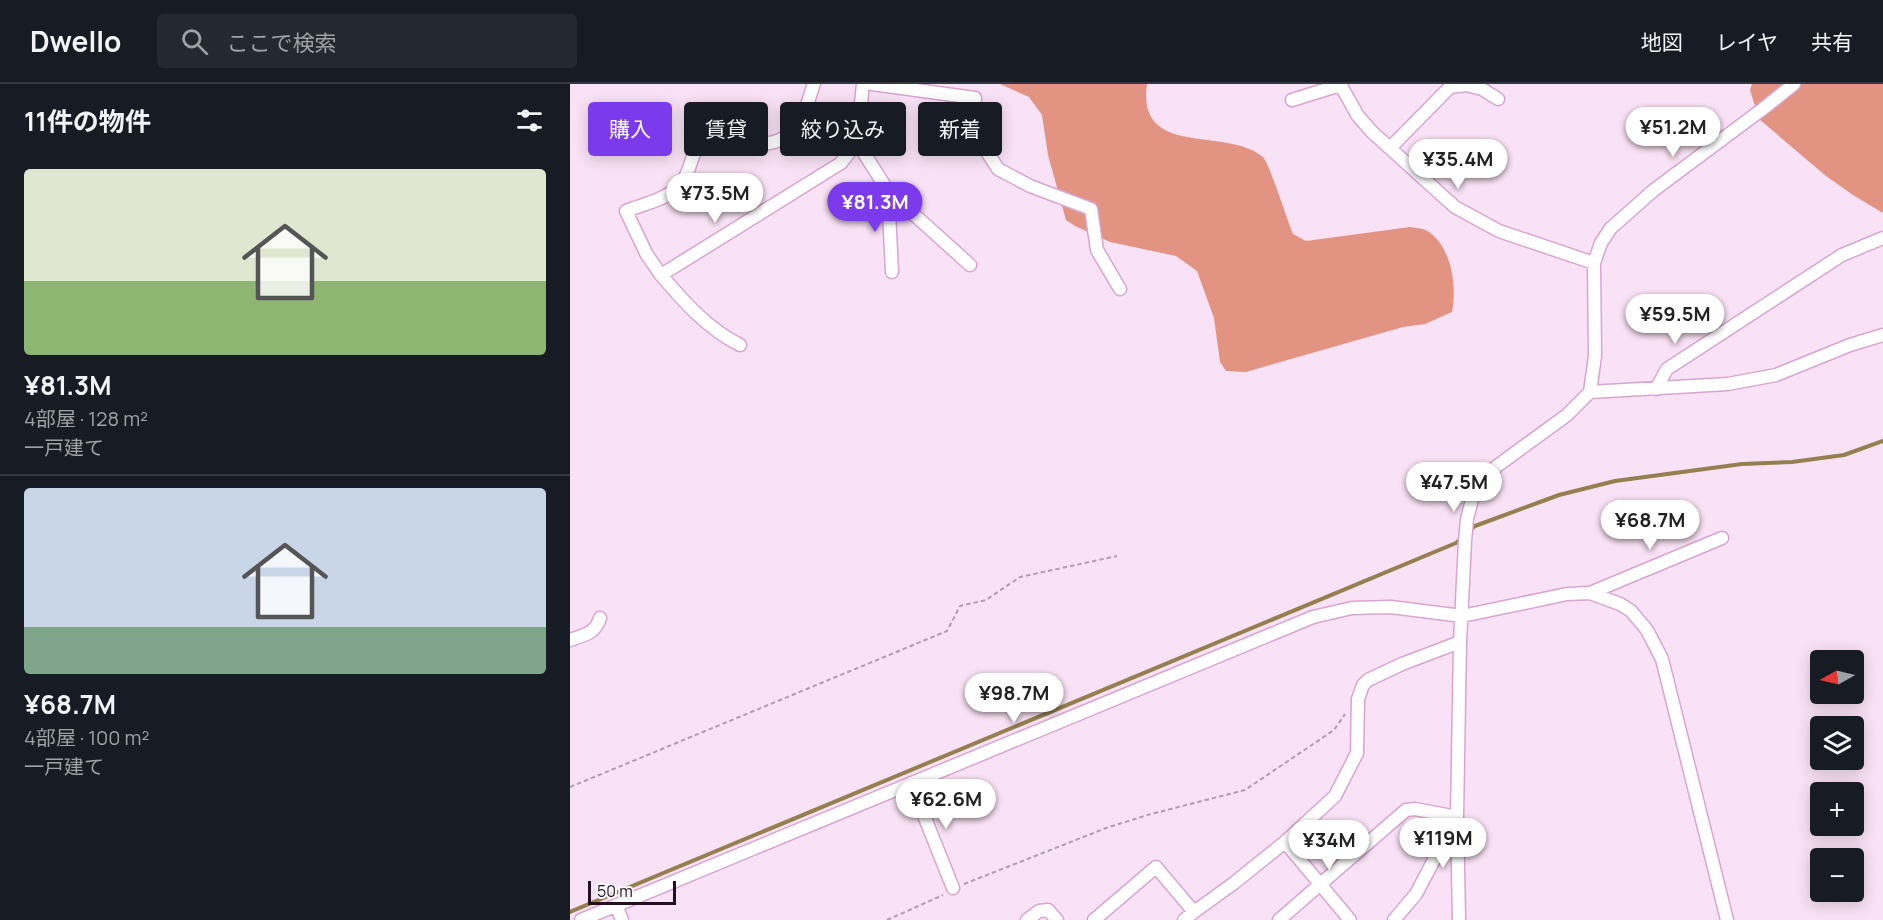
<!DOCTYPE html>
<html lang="ja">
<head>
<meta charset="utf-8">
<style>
	:root { --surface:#171b24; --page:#242831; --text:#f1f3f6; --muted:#9ea1a6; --line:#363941; --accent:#7c3aed }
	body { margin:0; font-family:Manrope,"Noto Sans JP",sans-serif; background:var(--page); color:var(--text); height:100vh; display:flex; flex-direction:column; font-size:22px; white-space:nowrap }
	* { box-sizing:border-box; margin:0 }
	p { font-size:20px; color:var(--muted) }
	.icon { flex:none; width:33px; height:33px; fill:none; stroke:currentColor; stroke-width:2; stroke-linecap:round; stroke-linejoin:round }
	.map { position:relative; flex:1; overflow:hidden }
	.sheet { display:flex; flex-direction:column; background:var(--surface); width:570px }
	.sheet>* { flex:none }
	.hud { position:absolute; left:18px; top:18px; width:570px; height:54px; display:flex; gap:12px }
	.needle { width:39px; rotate:262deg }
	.buttons { position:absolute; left:1240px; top:566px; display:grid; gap:12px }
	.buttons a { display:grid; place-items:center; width:54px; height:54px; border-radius:6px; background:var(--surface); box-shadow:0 3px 15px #0003; font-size:30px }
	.scale { position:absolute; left:18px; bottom:15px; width:88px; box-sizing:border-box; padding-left:6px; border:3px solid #241021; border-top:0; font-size:16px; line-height:21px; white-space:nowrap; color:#241021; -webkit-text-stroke:4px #f8f8f8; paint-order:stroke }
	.price { position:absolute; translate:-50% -51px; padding:0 14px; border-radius:21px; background:#fff; color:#222; font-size:20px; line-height:39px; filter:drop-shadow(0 2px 3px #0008) }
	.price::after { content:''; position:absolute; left:50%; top:36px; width:18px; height:14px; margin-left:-9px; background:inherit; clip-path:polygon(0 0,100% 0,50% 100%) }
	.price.on { background:var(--accent); color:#fff }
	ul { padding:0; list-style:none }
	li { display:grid; align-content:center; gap:12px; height:318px; padding:0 24px }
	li+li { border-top:2px solid var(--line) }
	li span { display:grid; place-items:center; height:186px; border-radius:6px; color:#555 }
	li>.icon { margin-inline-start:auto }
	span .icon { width:108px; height:108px; fill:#fffc; stroke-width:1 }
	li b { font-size:26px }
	h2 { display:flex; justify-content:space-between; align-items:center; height:72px; padding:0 24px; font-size:26px }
	.tag { padding:0 21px; border-radius:6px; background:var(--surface); box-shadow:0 3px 15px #0003; font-size:21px; line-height:54px }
	.tag.on { background:var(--accent); color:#fff }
	header { display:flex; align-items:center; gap:36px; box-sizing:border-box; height:84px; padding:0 30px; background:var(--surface); border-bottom:2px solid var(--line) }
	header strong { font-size:28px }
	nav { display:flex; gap:33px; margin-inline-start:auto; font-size:21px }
	.search { width:420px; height:54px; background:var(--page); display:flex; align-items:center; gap:15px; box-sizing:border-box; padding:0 21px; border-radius:6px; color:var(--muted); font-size:22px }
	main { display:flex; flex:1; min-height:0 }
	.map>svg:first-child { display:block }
</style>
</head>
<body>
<header>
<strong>Dwello</strong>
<div class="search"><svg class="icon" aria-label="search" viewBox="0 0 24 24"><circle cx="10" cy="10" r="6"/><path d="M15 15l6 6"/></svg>ここで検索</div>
<nav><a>地図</a><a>レイヤ</a><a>共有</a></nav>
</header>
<main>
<section class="sheet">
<h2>11件の物件<svg class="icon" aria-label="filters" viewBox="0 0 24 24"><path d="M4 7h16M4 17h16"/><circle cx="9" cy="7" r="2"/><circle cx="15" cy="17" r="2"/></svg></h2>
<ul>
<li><span style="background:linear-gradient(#dfe7d0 60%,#8fb573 0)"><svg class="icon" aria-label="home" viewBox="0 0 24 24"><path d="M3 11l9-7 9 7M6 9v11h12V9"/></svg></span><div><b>¥81.3M</b><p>4部屋 · 128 m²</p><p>一戸建て</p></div></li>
<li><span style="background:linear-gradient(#c9d6e8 75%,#7fa58c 0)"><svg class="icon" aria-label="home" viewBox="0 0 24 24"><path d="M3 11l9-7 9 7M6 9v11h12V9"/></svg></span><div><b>¥68.7M</b><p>4部屋 · 100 m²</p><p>一戸建て</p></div></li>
</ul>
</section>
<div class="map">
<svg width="1313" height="836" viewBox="0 0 1313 836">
	<rect width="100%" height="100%" fill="#f9e2f5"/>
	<path fill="#e39382" d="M 430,0 L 577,0 C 566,75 656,42 693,73 C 699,79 718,138 723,150 L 736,157 L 840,143 C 846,144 854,144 859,148 C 882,164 887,203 882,228 L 855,240 L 833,243 L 676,288 L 656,287 L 650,278 L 644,234 L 627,187 L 606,172 L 540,158 L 505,142 L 496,136 L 478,71 L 472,31 L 459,13 Z
		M 1182,0 L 1313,0 L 1313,129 L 1283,111 L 1256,92 L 1189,35 L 1180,6 Z"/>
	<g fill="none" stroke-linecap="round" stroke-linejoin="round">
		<path stroke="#957f4e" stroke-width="4" d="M 898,448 L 905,442 L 989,411 L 1045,397 L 1172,380 L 1222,378 L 1274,371 L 1313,357
			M 0,828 L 886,459 L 893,453"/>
		<g stroke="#daa4d1" stroke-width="15">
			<path id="minor" d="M 302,0 L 405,14 L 403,46 L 428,85 L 460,102 L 521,125 L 527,166 L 550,205
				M 770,0 L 788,32 L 802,48 L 885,123 L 929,147 L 1024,179
				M 722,16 L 770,1
				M 287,58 L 318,107 L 400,181
				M 820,64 L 880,3 L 896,1 L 912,5 L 928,15
				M 318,107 L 322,188
				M 91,191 L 77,171 L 56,127 C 73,120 99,115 111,100 C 122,87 122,57 139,53 C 169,59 209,71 229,39 C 236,28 239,13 244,0
				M 170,261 C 138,245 114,218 91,191 L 271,79 L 287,58 L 293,0
				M 1086,305 L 1097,285 L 1272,171 L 1313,154
				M 1020,308 L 1158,300 L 1206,291 L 1280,261 L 1313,251
				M 1020,509 L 1152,454
				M 0,556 C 14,551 25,550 30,534
				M 341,699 L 383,804
				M 715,758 L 780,836
				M 46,821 L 52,836
				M 11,836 L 743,533 L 782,524 L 821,523 L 892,532 L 997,510 L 1020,509 L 1050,520 L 1061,527 L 1077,546 L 1092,575 L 1157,836
				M 457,836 L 469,827 L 478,826 L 487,836
				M 524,836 L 586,783 L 624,828 L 664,799 L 715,758 L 765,712 L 787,669 L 788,615 L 793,601 L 798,596 L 832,580 L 890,558
				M 614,836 L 624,828
				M 709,836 L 836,726 L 845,725 L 887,733
				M 824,836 L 846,810 L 886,734
				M 889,836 L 887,733 L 890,558 L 895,457 L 897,435 L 904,408 L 927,382 L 997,331 L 1020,308 L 1025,272 L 1024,179 L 1031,159 L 1041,144 L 1084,106 L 1194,24 L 1224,0"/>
		</g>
		<path stroke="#b29cae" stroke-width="2" stroke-dasharray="4.5 3" stroke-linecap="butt" d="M 0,703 L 377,547 L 390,522 L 416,516 L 450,493 L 547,472
			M 394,800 L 536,744 L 581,730 L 675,706 L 764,646 L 775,630
			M 317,836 L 373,811"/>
		<use href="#minor" stroke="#fff" stroke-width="12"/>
	</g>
</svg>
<div class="buttons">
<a><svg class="needle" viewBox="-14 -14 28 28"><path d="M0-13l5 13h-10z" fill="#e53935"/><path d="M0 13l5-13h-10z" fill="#9ea1a6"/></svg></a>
<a><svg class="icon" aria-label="layers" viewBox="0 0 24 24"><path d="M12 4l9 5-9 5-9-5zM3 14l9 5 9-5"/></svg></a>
<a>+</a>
<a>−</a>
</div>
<div class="scale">50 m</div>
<b class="price" style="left:1103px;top:74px">¥51.2M</b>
<b class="price" style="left:888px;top:106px">¥35.4M</b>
<b class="price" style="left:145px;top:140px">¥73.5M</b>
<b class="price on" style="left:305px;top:149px">¥81.3M</b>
<b class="price" style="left:1105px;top:261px">¥59.5M</b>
<b class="price" style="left:884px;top:429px">¥47.5M</b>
<b class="price" style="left:1080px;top:467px">¥68.7M</b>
<b class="price" style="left:444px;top:640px">¥98.7M</b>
<b class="price" style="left:376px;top:746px">¥62.6M</b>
<b class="price" style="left:873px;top:785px">¥119M</b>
<b class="price" style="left:759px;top:787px">¥34M</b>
<div class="hud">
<a class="tag on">購入</a>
<a class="tag">賃貸</a>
<a class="tag">絞り込み</a>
<a class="tag">新着</a>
</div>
</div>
</main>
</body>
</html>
